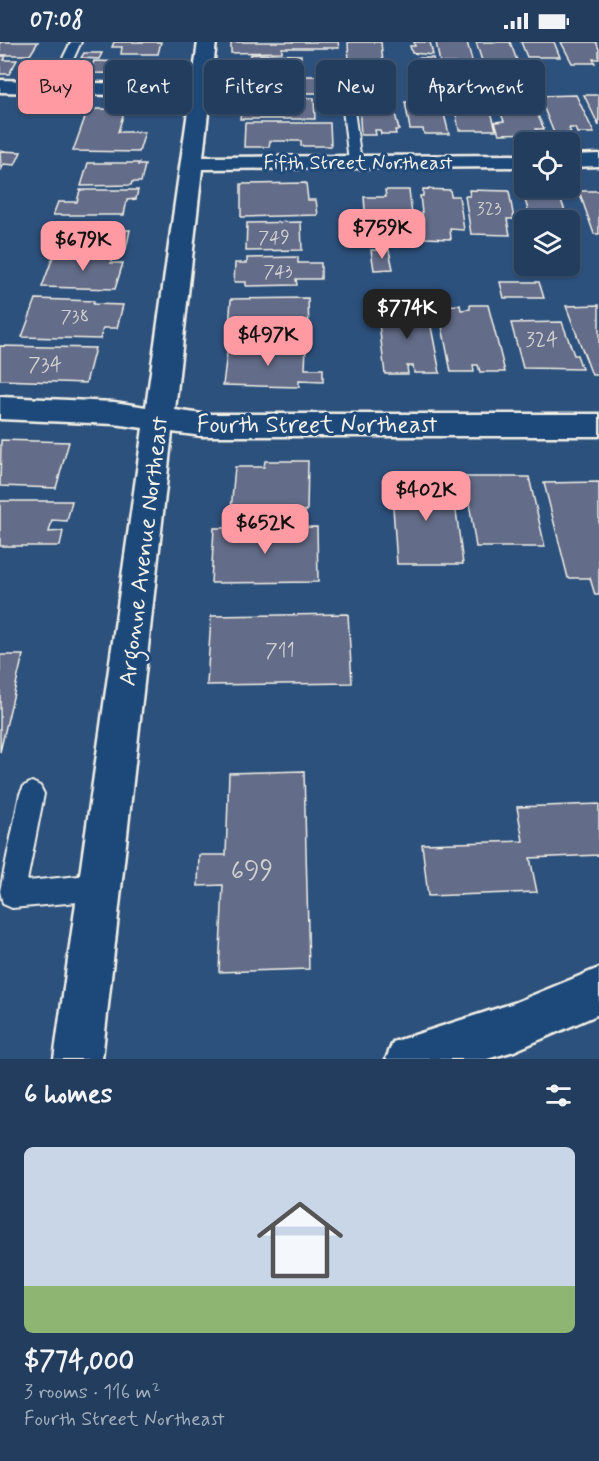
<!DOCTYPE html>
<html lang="en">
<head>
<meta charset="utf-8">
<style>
	:root { --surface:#223d5e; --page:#2a4464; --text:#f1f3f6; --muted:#a2aebc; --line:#3f5673; --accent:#ff9aa2 }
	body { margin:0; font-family:Mynerve,sans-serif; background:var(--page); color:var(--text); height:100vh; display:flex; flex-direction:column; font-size:22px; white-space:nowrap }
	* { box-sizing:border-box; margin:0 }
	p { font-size:20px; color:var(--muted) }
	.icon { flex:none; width:33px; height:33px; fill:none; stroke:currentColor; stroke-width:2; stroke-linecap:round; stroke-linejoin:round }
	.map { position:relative; height:1017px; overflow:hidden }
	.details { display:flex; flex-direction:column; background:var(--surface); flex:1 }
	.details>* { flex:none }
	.guide { position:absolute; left:18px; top:18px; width:564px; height:54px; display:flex; gap:12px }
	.buttons { position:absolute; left:514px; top:90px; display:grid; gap:12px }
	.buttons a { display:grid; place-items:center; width:66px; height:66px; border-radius:9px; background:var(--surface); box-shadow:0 2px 4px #0004,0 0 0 2px var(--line); font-size:30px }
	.price { position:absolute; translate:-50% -51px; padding:0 14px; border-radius:12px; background:var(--accent); color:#111; font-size:20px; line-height:39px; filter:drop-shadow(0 2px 3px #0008) }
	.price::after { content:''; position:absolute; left:50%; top:36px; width:18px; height:14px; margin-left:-9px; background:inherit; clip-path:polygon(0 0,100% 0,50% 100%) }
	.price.on { background:#222; color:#fff }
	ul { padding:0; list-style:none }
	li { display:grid; align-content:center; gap:12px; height:318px; padding:0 24px }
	li span { display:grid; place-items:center; height:186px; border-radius:9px; color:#555 }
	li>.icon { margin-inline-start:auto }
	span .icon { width:108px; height:108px; fill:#fffc; stroke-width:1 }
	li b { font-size:26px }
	h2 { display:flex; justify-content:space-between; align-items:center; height:72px; padding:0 24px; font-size:26px }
	.pill { padding:0 21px; border-radius:9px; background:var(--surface); box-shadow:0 2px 4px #0004,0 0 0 2px var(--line); font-size:21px; line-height:54px }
	.pill.on { background:var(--accent); color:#111 }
	.status { display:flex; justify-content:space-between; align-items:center; height:42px; padding:0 30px; background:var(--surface); direction:ltr }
	.status svg { height:16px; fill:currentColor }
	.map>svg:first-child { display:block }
</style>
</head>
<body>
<div class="status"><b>07:08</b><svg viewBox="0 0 49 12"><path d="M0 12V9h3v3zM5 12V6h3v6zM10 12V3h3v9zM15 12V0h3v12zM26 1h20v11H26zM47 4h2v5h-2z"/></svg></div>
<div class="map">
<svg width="599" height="1017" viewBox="0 0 599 1017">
	<rect width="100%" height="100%" fill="#2d517d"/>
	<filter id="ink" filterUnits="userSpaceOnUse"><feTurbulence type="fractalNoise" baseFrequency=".0167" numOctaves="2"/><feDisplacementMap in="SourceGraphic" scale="12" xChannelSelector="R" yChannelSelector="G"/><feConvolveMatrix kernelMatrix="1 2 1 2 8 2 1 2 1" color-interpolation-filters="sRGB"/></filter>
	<g filter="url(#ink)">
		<path fill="#646c88" stroke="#f4f1e8" stroke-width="1.5" d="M 0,0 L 38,0 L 30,13 L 0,13 Z
			M 114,0 L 161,0 L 158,12 L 121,12 L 122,5 L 112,5 Z
			M 231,0 L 338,0 L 339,6 L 282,6 L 282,10 L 231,11 Z
			M 348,0 L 381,0 L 383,21 L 349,21 Z
			M 414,0 L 430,0 L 433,13 L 412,11 L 410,4 L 415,4 Z
			M 436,0 L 467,0 L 474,26 L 456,26 L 455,21 L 440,21 Z
			M 476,0 L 510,0 L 518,21 L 483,22 Z
			M 521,0 L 554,0 L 560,15 L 527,15 Z
			M 561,0 L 596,0 L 599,7 L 599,17 L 593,17 L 595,21 L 572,21 Z
			M 84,11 L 102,11 L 99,17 L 81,16 Z
			M 251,12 L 301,13 L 300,30 L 249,30 Z
			M 0,14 L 6,14 L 4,18 L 17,18 L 9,32 L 0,32 Z
			M 417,16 L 433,16 L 437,36 L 414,36 L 412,24 L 419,24 Z
			M 94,19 L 161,21 L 158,32 L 89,31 Z
			M 480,27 L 499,27 L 502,35 L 483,36 Z
			M 245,34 L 321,34 L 321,51 L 243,51 Z
			M 358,46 L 389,46 L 399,88 L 395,88 L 396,92 L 381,92 L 380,88 L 375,88 L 376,93 L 361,93 Z
			M 576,53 L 594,91 L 577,91 L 575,86 L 569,86 L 571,91 L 554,91 L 539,54 Z
			M 584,53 L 599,53 L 599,84 Z
			M 314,56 L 315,77 L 240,77 L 241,68 L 250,66 L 240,66 L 241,57 Z
			M 530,56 L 544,87 L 536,87 L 537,91 L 499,92 L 495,80 L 504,79 L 495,57 Z
			M 405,60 L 441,60 L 449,92 L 424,92 L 423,87 L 410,87 Z
			M 454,62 L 489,62 L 496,88 L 459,88 Z
			M 88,67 L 125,67 L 118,90 L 145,90 L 139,110 L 73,109 Z
			M 245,81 L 330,81 L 331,104 L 301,104 L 301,99 L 270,99 L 269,105 L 244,105 Z
			M 0,109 L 21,110 L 15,123 L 4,122 L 1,128 Z
			M 88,121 L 139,121 L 138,123 L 145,123 L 141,140 L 132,140 L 131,143 L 81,144 Z
			M 306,141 L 308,158 L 316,158 L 318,173 L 241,175 L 241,142 Z
			M 423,147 L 450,148 L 451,154 L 459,154 L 464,188 L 450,187 L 451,197 L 425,196 L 420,154 L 423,154 Z
			M 80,148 L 138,148 L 136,157 L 127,158 L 124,173 L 53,173 L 58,160 L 77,160 Z
			M 385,148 L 409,148 L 415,196 L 367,193 L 364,155 L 386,155 Z
			M 469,148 L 509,149 L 514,177 L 507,177 L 510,193 L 471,192 L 465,154 L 470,154 Z
			M 522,148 L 549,148 L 551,155 L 560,155 L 568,178 L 531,178 Z
			M 579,149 L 599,149 L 599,192 L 594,192 Z
			M 301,180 L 302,208 L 246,209 L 247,181 Z
			M 64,188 L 130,188 L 126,207 L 58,206 Z
			M 371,208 L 389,208 L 393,227 L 374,228 Z
			M 54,212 L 114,214 L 111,221 L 123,221 L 115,247 L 42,245 Z
			M 298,215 L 298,221 L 321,221 L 321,237 L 296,237 L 297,243 L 246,244 L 246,240 L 234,240 L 235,221 L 247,221 L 247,216 Z
			M 500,240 L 539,240 L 544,256 L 504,256 Z
			M 308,256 L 309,289 L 246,290 L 247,285 L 229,286 L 231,257 Z
			M 36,257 L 94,259 L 93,262 L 123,263 L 117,286 L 103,286 L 100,297 L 22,295 Z
			M 460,263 L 461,268 L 470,267 L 470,263 L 488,263 L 505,330 L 480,330 L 478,323 L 473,323 L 474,330 L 451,330 L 438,264 Z
			M 599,263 L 599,333 L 592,333 L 566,264 Z
			M 399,264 L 399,269 L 409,269 L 408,264 L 427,264 L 440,331 L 414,331 L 413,324 L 407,324 L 408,332 L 385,332 L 377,265 Z
			M 562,280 L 574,313 L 577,313 L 582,327 L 523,326 L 511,281 Z
			M 228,303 L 306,305 L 305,327 L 323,327 L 323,340 L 299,339 L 299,345 L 223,343 Z
			M 0,304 L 95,306 L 86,341 L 0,338 Z
			M 1,398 L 69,400 L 56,446 L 0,444 Z
			M 265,419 L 308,419 L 307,469 L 231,468 L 235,425 L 264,425 Z
			M 465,435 L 529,435 L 545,505 L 476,505 Z
			M 391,437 L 452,438 L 463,522 L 397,522 Z
			M 599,440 L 599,553 L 595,553 L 590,536 L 568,536 L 544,441 Z
			M 0,459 L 72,459 L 67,479 L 52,478 L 49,490 L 63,489 L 60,504 L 0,504 Z
			M 317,485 L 318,540 L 211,541 L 214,486 Z
			M 348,572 L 352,641 L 207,643 L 211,574 Z
			M 0,613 L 23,613 L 0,710 Z
			M 304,729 L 309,927 L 219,930 L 223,843 L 198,844 L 199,813 L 226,813 L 229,731 Z
			M 599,762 L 599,813 L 530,816 L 537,850 L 428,854 L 422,802 L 523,799 L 517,765 Z"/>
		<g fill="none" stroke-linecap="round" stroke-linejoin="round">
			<g stroke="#f4f1e8" stroke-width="4">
				<path id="lane" d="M 71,0 L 81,0 L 60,46 L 58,48 L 50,48 L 48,46 Z
					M 343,20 L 348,23 L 361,120 L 355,124 L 349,120 L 338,23 Z
					M 32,740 L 40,744 L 44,752 L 27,839 L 100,832 L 109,836 L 113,845 L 109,854 L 100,858 L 12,866 L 3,862 L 0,849 L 20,752 L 24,744 Z"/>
			</g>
			<g stroke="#f4f1e8" stroke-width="5">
				<path id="street" d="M 198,0 L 216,0 L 203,115 L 525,113 L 525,125 L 202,127 L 175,368 L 202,372 L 599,372 L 599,394 L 202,394 L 172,390 L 102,1017 L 54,1017 L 143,386 L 114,382 L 0,377 L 0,355 L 114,360 L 146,365 L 190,55 L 0,50 L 0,38 L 192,44 Z
					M 599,112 L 599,124 L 570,125 L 570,113 Z
					M 599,926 L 599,972 L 514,1009 L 487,1017 L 386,1017 L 393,1000 L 514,961 Z"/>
			</g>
			<use href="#lane" fill="#1f4a7a" fill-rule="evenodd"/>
			<use href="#street" fill="#1f4a7a" fill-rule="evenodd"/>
		</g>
	</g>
	<g text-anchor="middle" stroke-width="6" stroke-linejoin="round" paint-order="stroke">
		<g font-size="18" fill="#d0d0d0">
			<text x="489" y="172">323</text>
			<text x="274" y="201">749</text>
			<text x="278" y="235">743</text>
			<text x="75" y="280">738</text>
		</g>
		<g font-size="20" fill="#f4f1e8" stroke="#1f4a7a">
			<text x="358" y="127">Fifth Street Northeast</text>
		</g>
		<g font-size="21" fill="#d0d0d0">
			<text x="542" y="304">324</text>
			<text x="45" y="329">734</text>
			<text x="280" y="615">711</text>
		</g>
		<g font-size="24" fill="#f4f1e8" stroke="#1f4a7a">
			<text x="317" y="390">Fourth Street Northeast</text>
			<text transform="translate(143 509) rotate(-83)" y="8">Argonne Avenue Northeast</text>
		</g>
		<g font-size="26" fill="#d0d0d0">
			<text x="252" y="837">699</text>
		</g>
	</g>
</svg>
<div class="buttons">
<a><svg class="icon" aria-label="locate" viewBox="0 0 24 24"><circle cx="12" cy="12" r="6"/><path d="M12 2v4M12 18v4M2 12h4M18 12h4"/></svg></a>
<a><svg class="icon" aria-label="layers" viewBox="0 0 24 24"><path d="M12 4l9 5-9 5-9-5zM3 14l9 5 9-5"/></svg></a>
</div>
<b class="price" style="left:382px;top:218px">$759K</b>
<b class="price" style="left:83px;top:230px">$679K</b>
<b class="price on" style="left:407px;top:298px">$774K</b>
<b class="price" style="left:268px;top:325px">$497K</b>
<b class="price" style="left:426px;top:480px">$402K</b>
<b class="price" style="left:265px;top:513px">$652K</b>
<div class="guide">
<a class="pill on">Buy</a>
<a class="pill">Rent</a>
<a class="pill">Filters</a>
<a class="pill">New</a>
<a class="pill">Apartment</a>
</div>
</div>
<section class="details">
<h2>6 homes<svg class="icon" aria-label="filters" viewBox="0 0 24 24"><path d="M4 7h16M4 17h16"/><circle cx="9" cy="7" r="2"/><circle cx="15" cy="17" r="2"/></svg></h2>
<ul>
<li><span style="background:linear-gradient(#c9d6e8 75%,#8fb573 0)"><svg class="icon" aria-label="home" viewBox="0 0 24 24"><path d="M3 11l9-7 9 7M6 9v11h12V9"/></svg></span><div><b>$774,000</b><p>3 rooms · 116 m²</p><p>Fourth Street Northeast</p></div></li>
</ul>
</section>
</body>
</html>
